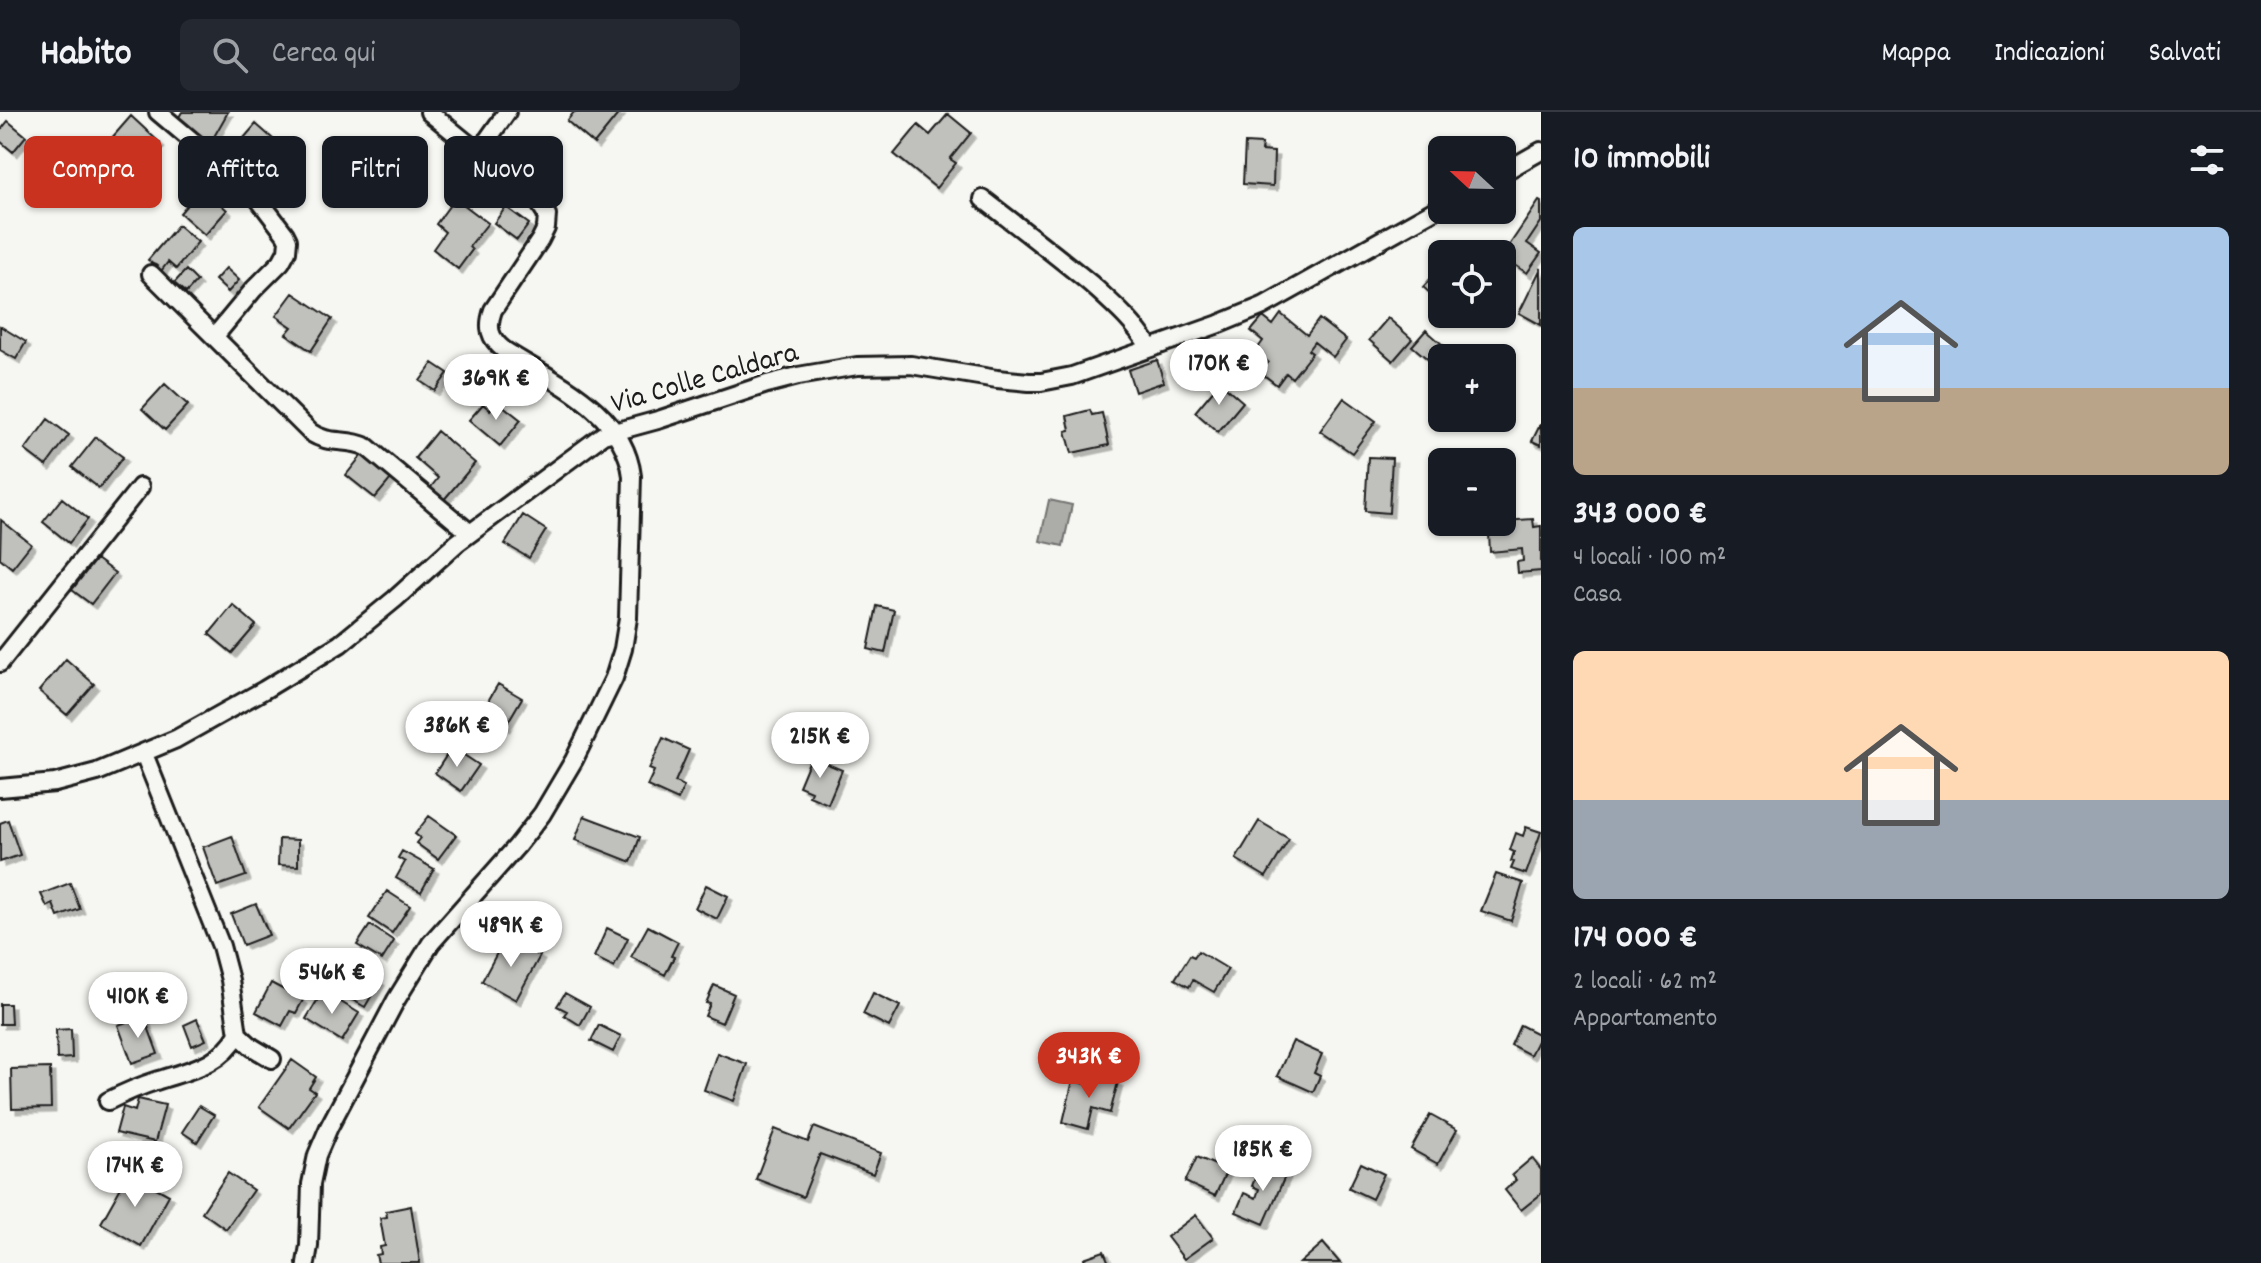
<!DOCTYPE html>
<html lang="it">
<head>
<meta charset="utf-8">
<style>
	:root { --surface:#171b24; --page:#242831; --text:#f1f3f6; --muted:#9ea1a6; --line:#363941; --accent:#c8321e }
	body { margin:0; font-family:Dekko,sans-serif; background:var(--page); color:var(--text); height:100vh; display:flex; flex-direction:column; font-size:30px; white-space:nowrap }
	* { box-sizing:border-box; margin:0 }
	p { font-size:26px; color:var(--muted) }
	.icon { flex:none; width:44px; height:44px; fill:none; stroke:currentColor; stroke-width:2; stroke-linecap:round; stroke-linejoin:round }
	.map { position:relative; flex:1; overflow:hidden }
	.side { display:flex; flex-direction:column; background:var(--surface); width:720px }
	.side>* { flex:none }
	.banner { position:absolute; left:24px; top:24px; width:760px; height:72px; display:flex; gap:16px }
	.needle { width:52px; rotate:292deg }
	.controls { position:absolute; left:1428px; top:24px; display:grid; gap:16px }
	.controls a { display:grid; place-items:center; width:88px; height:88px; border-radius:12px; background:var(--surface); box-shadow:0 2px 6px #0004; font-size:40px }
	.price { position:absolute; translate:-50% -68px; padding:0 18px; border-radius:28px; background:#fff; color:#222; font-size:26px; line-height:52px; filter:drop-shadow(0 2px 4px #0008) }
	.price::after { content:''; position:absolute; left:50%; top:48px; width:24px; height:18px; margin-left:-12px; background:inherit; clip-path:polygon(0 0,100% 0,50% 100%) }
	.price.on { background:var(--accent); color:#fff }
	ul { padding:0; list-style:none }
	li { display:grid; align-content:center; gap:16px; height:424px; padding:0 32px }
	li span { display:grid; place-items:center; height:248px; border-radius:12px; color:#555 }
	li>.icon { margin-inline-start:auto }
	span .icon { width:144px; height:144px; fill:#fffc; stroke-width:1 }
	li b { font-size:34px }
	h2 { display:flex; justify-content:space-between; align-items:center; height:96px; padding:0 32px; font-size:34px }
	.pill { padding:0 28px; border-radius:12px; background:var(--surface); box-shadow:0 2px 6px #0004; font-size:28px; line-height:72px }
	.pill.on { background:var(--accent); color:#fff }
	header { display:flex; align-items:center; gap:48px; box-sizing:border-box; height:112px; padding:0 40px; background:var(--surface); border-bottom:2px solid var(--line) }
	header strong { font-size:38px }
	nav { display:flex; gap:44px; margin-inline-start:auto; font-size:28px }
	.search { width:560px; height:72px; background:var(--page); display:flex; align-items:center; gap:20px; box-sizing:border-box; padding:0 28px; border-radius:12px; color:var(--muted); font-size:30px }
	main { display:flex; flex:1; min-height:0 }
	.map>svg:first-child { display:block }
</style>
</head>
<body>
<header>
<strong>Habito</strong>
<div class="search"><svg class="icon" aria-label="search" viewBox="0 0 24 24"><circle cx="10" cy="10" r="6"/><path d="M15 15l6 6"/></svg>Cerca qui</div>
<nav><a>Mappa</a><a>Indicazioni</a><a>Salvati</a></nav>
</header>
<main>
<div class="map">
<svg width="1541" height="1151" viewBox="0 0 1541 1151">
	<defs>
		<filter id="shadow"><feDropShadow dx="4.5" dy="4.5" stdDeviation="0" flood-color="#0004"/></filter>
	</defs>
	<rect width="100%" height="100%" fill="#f6f6f2"/>
	<filter id="ink" filterUnits="userSpaceOnUse"><feTurbulence type="fractalNoise" baseFrequency=".0125" numOctaves="2"/><feDisplacementMap in="SourceGraphic" scale="16" xChannelSelector="R" yChannelSelector="G"/><feConvolveMatrix kernelMatrix="1 2 1 2 8 2 1 2 1" color-interpolation-filters="sRGB"/></filter>
	<g filter="url(#ink)">
		<path fill="#acaca9" stroke="#727271" stroke-width="2" d="M 1049,388 L 1072,393 L 1063,434 L 1040,429 Z"/>
		<path fill="#c0c0bd" stroke="#1c1c1c" stroke-width="2" filter="url(#shadow)" d="M 182,0 L 228,0 L 211,30 L 176,10 Z
			M 574,0 L 620,0 L 594,32 L 567,9 Z
			M 948,2 L 971,21 L 950,47 L 956,51 L 936,76 L 894,42 L 918,13 L 930,23 Z
			M 131,4 L 160,31 L 139,54 L 110,28 Z
			M 8,9 L 26,24 L 13,40 L 0,29 L 0,19 Z
			M 256,12 L 281,34 L 257,62 L 232,40 Z
			M 1245,31 L 1262,32 L 1261,39 L 1274,40 L 1273,74 L 1243,72 Z
			M 213,63 L 227,75 L 216,88 L 227,98 L 205,123 L 180,101 Z
			M 455,86 L 488,111 L 469,135 L 472,138 L 458,157 L 433,137 L 445,120 L 436,112 Z
			M 1539,89 L 1541,90 L 1541,110 L 1527,131 L 1541,141 L 1527,161 L 1502,144 Z
			M 506,95 L 529,112 L 517,128 L 494,111 Z
			M 178,113 L 198,130 L 176,157 L 168,150 L 161,159 L 148,148 Z
			M 1441,155 L 1442,183 L 1437,178 L 1432,183 L 1423,175 Z
			M 226,156 L 239,168 L 228,180 L 215,168 Z
			M 1541,156 L 1541,213 L 1519,201 Z
			M 186,158 L 197,169 L 186,181 L 174,171 Z
			M 293,181 L 332,207 L 311,239 L 286,222 L 292,215 L 276,204 Z
			M 1281,202 L 1307,223 L 1319,207 L 1346,228 L 1333,245 L 1314,230 L 1308,238 L 1312,241 L 1292,266 L 1286,261 L 1277,273 L 1260,260 L 1268,250 L 1255,240 L 1263,229 L 1251,219 L 1263,205 L 1273,213 Z
			M 1388,206 L 1412,227 L 1393,249 L 1369,228 Z
			M 0,214 L 26,230 L 16,247 L 0,238 Z
			M 1426,218 L 1443,233 L 1430,249 L 1412,234 Z
			M 1157,248 L 1164,270 L 1135,280 L 1128,258 Z
			M 433,251 L 448,261 L 435,279 L 420,269 Z
			M 1220,270 L 1243,290 L 1218,320 L 1195,300 Z
			M 165,272 L 188,293 L 165,318 L 142,297 Z
			M 1344,286 L 1376,309 L 1352,341 L 1320,319 Z
			M 497,289 L 521,308 L 500,334 L 469,308 L 483,292 L 490,298 Z
			M 1090,298 L 1092,303 L 1102,301 L 1109,333 L 1072,341 L 1066,319 L 1070,318 L 1067,304 Z
			M 48,307 L 69,323 L 46,354 L 25,338 Z
			M 1541,311 L 1541,333 L 1532,329 Z
			M 437,319 L 475,351 L 442,390 L 428,379 L 438,366 L 415,346 Z
			M 96,325 L 123,345 L 99,376 L 72,355 Z
			M 362,343 L 391,367 L 375,386 L 346,363 Z
			M 1368,345 L 1392,346 L 1389,401 L 1365,399 Z
			M 62,386 L 88,407 L 69,431 L 43,410 Z
			M 523,403 L 546,418 L 529,446 L 505,432 Z
			M 1533,407 L 1534,415 L 1541,414 L 1541,459 L 1518,461 L 1517,450 L 1523,449 L 1522,437 L 1490,440 L 1489,422 L 1504,421 L 1503,409 Z
			M 1,408 L 31,432 L 12,456 L 0,446 Z
			M 96,447 L 115,461 L 91,492 L 72,478 Z
			M 233,493 L 256,513 L 232,541 L 209,522 Z
			M 877,494 L 894,498 L 885,541 L 868,537 Z
			M 66,547 L 94,572 L 67,603 L 39,579 Z
			M 498,572 L 522,586 L 505,615 L 481,601 Z
			M 663,626 L 689,638 L 675,670 L 684,674 L 678,688 L 647,674 L 654,659 L 649,657 Z
			M 452,635 L 479,653 L 461,679 L 435,661 Z
			M 811,645 L 842,658 L 828,692 L 809,684 L 811,679 L 799,674 Z
			M 429,704 L 456,723 L 438,747 L 416,731 L 420,726 L 415,722 Z
			M 584,704 L 640,725 L 631,750 L 575,728 Z
			M 8,708 L 20,743 L 0,750 L 0,711 Z
			M 1259,709 L 1289,727 L 1266,765 L 1236,747 Z
			M 1526,715 L 1541,720 L 1526,762 L 1511,757 L 1514,750 L 1511,749 L 1514,740 L 1510,738 L 1516,721 L 1523,724 Z
			M 232,724 L 246,764 L 217,774 L 203,735 Z
			M 279,727 L 298,728 L 298,754 L 278,753 Z
			M 402,739 L 434,757 L 421,780 L 396,766 L 405,750 L 398,746 Z
			M 1496,762 L 1523,771 L 1511,809 L 1481,799 Z
			M 70,771 L 80,797 L 58,805 L 53,792 L 47,795 L 41,782 Z
			M 706,773 L 728,784 L 717,807 L 695,796 Z
			M 387,779 L 410,794 L 392,821 L 369,806 Z
			M 256,792 L 269,823 L 243,833 L 231,802 Z
			M 370,813 L 394,829 L 382,848 L 357,833 Z
			M 648,814 L 678,830 L 671,844 L 674,845 L 665,863 L 631,845 Z
			M 607,816 L 628,826 L 614,855 L 594,845 Z
			M 505,826 L 540,844 L 516,888 L 482,869 Z
			M 1198,839 L 1228,857 L 1214,880 L 1193,868 L 1189,875 L 1175,867 L 1190,843 L 1194,845 Z
			M 347,850 L 380,869 L 365,895 L 332,876 Z
			M 271,871 L 303,888 L 296,901 L 290,899 L 282,914 L 256,900 Z
			M 714,873 L 734,882 L 722,911 L 705,904 L 710,892 L 706,891 Z
			M 323,879 L 359,901 L 342,929 L 306,907 Z
			M 565,881 L 590,895 L 580,913 L 564,903 L 567,899 L 557,894 Z
			M 873,881 L 900,894 L 889,915 L 863,902 Z
			M 0,892 L 10,892 L 11,912 L 0,912 Z
			M 144,904 L 158,942 L 132,951 L 118,913 Z
			M 197,907 L 206,928 L 192,934 L 184,913 Z
			M 599,913 L 621,924 L 613,940 L 591,929 Z
			M 1520,913 L 1540,923 L 1530,943 L 1511,933 Z
			M 71,917 L 72,946 L 57,947 L 56,918 Z
			M 1293,929 L 1322,942 L 1314,961 L 1320,964 L 1313,980 L 1277,964 Z
			M 717,941 L 747,952 L 734,989 L 704,978 Z
			M 292,948 L 316,965 L 309,976 L 315,980 L 289,1016 L 259,995 Z
			M 50,956 L 51,996 L 12,997 L 11,957 Z
			M 1088,962 L 1118,970 L 1110,1001 L 1093,996 L 1088,1017 L 1063,1010 L 1073,968 L 1086,972 Z
			M 138,987 L 165,993 L 155,1030 L 116,1021 L 123,995 L 135,999 Z
			M 199,994 L 214,1003 L 197,1030 L 182,1020 Z
			M 1430,1003 L 1457,1018 L 1438,1052 L 1411,1037 Z
			M 814,1015 L 881,1041 L 873,1062 L 820,1042 L 803,1085 L 756,1067 L 775,1017 L 808,1030 Z
			M 1273,1043 L 1284,1048 L 1279,1059 L 1286,1062 L 1264,1112 L 1236,1100 L 1244,1081 L 1256,1086 L 1259,1077 L 1252,1074 L 1257,1061 L 1264,1064 Z
			M 1197,1045 L 1227,1058 L 1215,1084 L 1185,1070 Z
			M 1532,1046 L 1541,1058 L 1541,1082 L 1521,1098 L 1505,1078 L 1516,1068 L 1512,1063 Z
			M 1361,1051 L 1384,1062 L 1372,1087 L 1349,1076 Z
			M 129,1061 L 169,1083 L 141,1134 L 101,1111 Z
			M 228,1061 L 253,1078 L 226,1117 L 202,1100 Z
			M 411,1094 L 420,1151 L 378,1151 L 376,1143 L 381,1142 L 380,1135 L 385,1134 L 380,1106 L 387,1105 L 386,1099 Z
			M 1196,1103 L 1213,1126 L 1184,1147 L 1167,1125 Z
			M 1323,1131 L 1340,1151 L 1300,1151 Z
			M 1104,1139 L 1109,1151 L 1083,1151 L 1085,1150 L 1084,1146 Z"/>
		<g fill="none" stroke-linecap="round" stroke-linejoin="round">
			<g stroke="#1c1c1c" stroke-width="22">
				<path id="street" d="M 158,0 L 253,80 L 285,122 L 288,128 L 287,139 L 281,150 L 254,177 L 215,224
					M 1502,61 L 1541,39
					M 459,78 L 478,41 L 507,0
					M 983,87 C 1019,115 1056,143 1091,172 C 1113,192 1134,210 1150,236
					M 151,162 L 310,320 C 330,334 346,325 367,335 L 470,421
					M 0,551 L 140,375
					M 144,642 L 221,834 L 230,868 L 238,922 L 252,935 L 272,947
					M 0,676 L 55,671 L 97,660 L 176,627 L 264,578 L 340,532 L 395,487 L 457,431 L 603,323 L 658,308 L 767,272 L 798,264 L 857,254 L 911,253 L 997,267 L 1029,270 L 1041,270 L 1072,264 L 1219,212 L 1263,194 L 1442,94
					M 108,989 C 124,981 140,974 156,969 C 189,958 220,954 238,922
					M 306,1151 L 309,1134 L 311,1072 L 317,1043 L 329,1015 L 396,888 L 431,831 L 517,734 L 542,702 L 574,648 L 614,566 L 623,537 L 628,506 L 632,364 C 624,298 552,269 504,238 C 489,226 487,215 493,198 L 540,128 L 546,116 L 547,103 L 538,89 L 429,0"/>
			</g>
			<use href="#street" stroke="#f6f6f2" stroke-width="16"/>
		</g>
	</g>
	<g text-anchor="middle" stroke-width="8" stroke-linejoin="round" paint-order="stroke">
		<g font-size="30" fill="#1c1c1c" stroke="#f6f6f2">
			<text transform="translate(704 264) rotate(-16)" y="10">Via Colle Caldara</text>
		</g>
	</g>
</svg>
<div class="controls">
<a><svg class="needle" viewBox="-14 -14 28 28"><path d="M0-13l5 13h-10z" fill="#e53935"/><path d="M0 13l5-13h-10z" fill="#9ea1a6"/></svg></a>
<a><svg class="icon" aria-label="locate" viewBox="0 0 24 24"><circle cx="12" cy="12" r="6"/><path d="M12 2v4M12 18v4M2 12h4M18 12h4"/></svg></a>
<a>+</a>
<a>−</a>
</div>
<b class="price" style="left:1219px;top:295px">170K €</b>
<b class="price" style="left:496px;top:310px">369K €</b>
<b class="price" style="left:457px;top:657px">386K €</b>
<b class="price" style="left:820px;top:668px">215K €</b>
<b class="price" style="left:511px;top:857px">489K €</b>
<b class="price" style="left:332px;top:904px">546K €</b>
<b class="price" style="left:138px;top:928px">410K €</b>
<b class="price on" style="left:1089px;top:988px">343K €</b>
<b class="price" style="left:1263px;top:1081px">185K €</b>
<b class="price" style="left:135px;top:1097px">174K €</b>
<div class="banner">
<a class="pill on">Compra</a>
<a class="pill">Affitta</a>
<a class="pill">Filtri</a>
<a class="pill">Nuovo</a>
</div>
</div>
<section class="side">
<h2>10 immobili<svg class="icon" aria-label="filters" viewBox="0 0 24 24"><path d="M4 7h16M4 17h16"/><circle cx="9" cy="7" r="2"/><circle cx="15" cy="17" r="2"/></svg></h2>
<ul>
<li><span style="background:linear-gradient(#a9c7e8 65%,#b9a48a 0)"><svg class="icon" aria-label="home" viewBox="0 0 24 24"><path d="M3 11l9-7 9 7M6 9v11h12V9"/></svg></span><div><b>343 000 €</b><p>4 locali · 100 m²</p><p>Casa</p></div></li>
<li><span style="background:linear-gradient(#ffd9b3 60%,#9aa5b1 0)"><svg class="icon" aria-label="home" viewBox="0 0 24 24"><path d="M3 11l9-7 9 7M6 9v11h12V9"/></svg></span><div><b>174 000 €</b><p>2 locali · 62 m²</p><p>Appartamento</p></div></li>
</ul>
</section>
</main>
</body>
</html>
